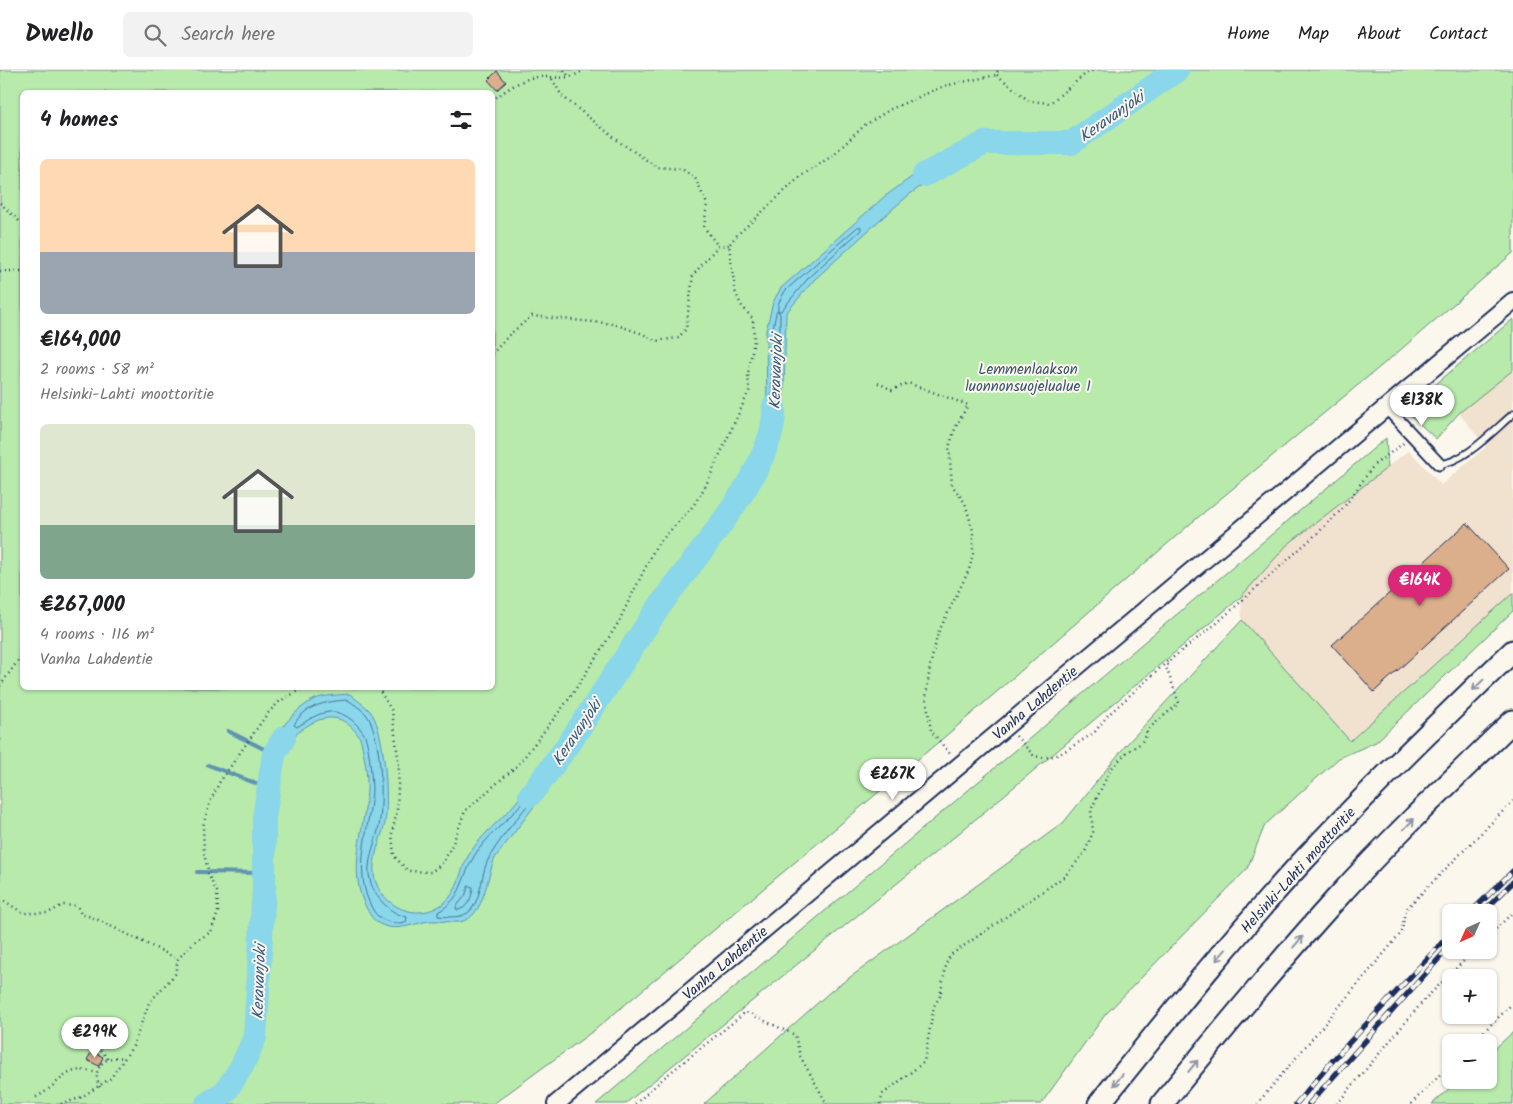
<!DOCTYPE html>
<html lang="en">
<head>
<meta charset="utf-8">
<style>
	:root { --surface:#fff; --page:#f2f2f2; --text:#202124; --muted:#757577; --line:#e0e0e0; --accent:#db2777 }
	body { margin:0; font-family:Kalam,sans-serif; background:var(--page); color:var(--text); height:100vh; display:flex; flex-direction:column; font-size:19px; white-space:nowrap }
	* { box-sizing:border-box; margin:0 }
	p { font-size:16px; color:var(--muted) }
	.icon { flex:none; width:28px; height:28px; fill:none; stroke:currentColor; stroke-width:2; stroke-linecap:round; stroke-linejoin:round }
	.map { position:relative; flex:1; overflow:hidden }
	.details { position:absolute; left:20px; top:20px; width:475px; height:600px; display:flex; flex-direction:column; background:var(--surface); border-radius:8px; box-shadow:0 1px 4px #0004 }
	.details>* { flex:none }
	.needle { width:32px; rotate:225deg }
	.buttons { position:absolute; left:1442px; top:834px; display:grid; gap:10px }
	.buttons a { display:grid; place-items:center; width:55px; height:55px; border-radius:8px; background:var(--surface); box-shadow:0 1px 4px #0004; font-size:25px }
	.price { position:absolute; translate:-50% -42px; padding:0 11px; border-radius:18px; background:#fff; color:#222; font-size:16px; line-height:32px; filter:drop-shadow(0 1px 2px #0008) }
	.price::after { content:''; position:absolute; left:50%; top:30px; width:15px; height:11px; margin-left:-8px; background:inherit; clip-path:polygon(0 0,100% 0,50% 100%) }
	.price.active { background:var(--accent); color:#fff }
	ul { padding:0; list-style:none }
	li { display:grid; align-content:center; gap:10px; height:265px; padding:0 20px }
	li span { display:grid; place-items:center; height:155px; border-radius:8px; color:#555 }
	li>.icon { margin-inline-start:auto }
	span .icon { width:90px; height:90px; fill:#fffc; stroke-width:1 }
	li b { font-size:21px }
	h2 { display:flex; justify-content:space-between; align-items:center; height:60px; padding:0 20px; font-size:21px }
	header { display:flex; align-items:center; gap:30px; box-sizing:border-box; height:70px; padding:0 25px; background:var(--surface); border-bottom:1px solid var(--line) }
	header strong { font-size:24px }
	nav { display:flex; gap:28px; margin-inline-start:auto; font-size:18px }
	.search { width:350px; height:45px; background:var(--page); display:flex; align-items:center; gap:12px; box-sizing:border-box; padding:0 18px; border-radius:8px; color:var(--muted); font-size:19px }
	.map>svg:first-child { display:block }
</style>
</head>
<body>
<header>
<strong>Dwello</strong>
<div class="search"><svg class="icon" aria-label="search" viewBox="0 0 24 24"><circle cx="10" cy="10" r="6"/><path d="M15 15l6 6"/></svg>Search here</div>
<nav><a>Home</a><a>Map</a><a>About</a><a>Contact</a></nav>
</header>
<div class="map">
<svg width="1513" height="1034" viewBox="0 0 1513 1034">
	<rect width="100%" height="100%" fill="#fbf7ec"/>
	<filter id="ink" filterUnits="userSpaceOnUse"><feTurbulence type="fractalNoise" baseFrequency=".02" numOctaves="2"/><feDisplacementMap in="SourceGraphic" scale="10" xChannelSelector="R" yChannelSelector="G"/><feConvolveMatrix kernelMatrix="1 2 1 2 8 2 1 2 1" color-interpolation-filters="sRGB"/></filter>
	<g filter="url(#ink)">
		<path fill="#f1e1cf" d="M 1513,299 L 1513,523 L 1350,671 L 1242,550 L 1241,527 L 1287,475 L 1409,380 L 1441,415 L 1486,377 L 1459,343 Z"/>
		<path fill="#b7eaab" stroke="#698c84" fill-rule="evenodd" d="M 0,0 L 1513,0 L 1513,183 L 1398,282 L 1196,449 L 954,659 L 596,959 L 493,1034 L 0,1034 ZM 22,22 L 492,22 L 492,618 L 22,618 Z
			M 1513,249 L 1513,300 L 1459,343 L 1436,369 L 1405,340 Z
			M 1386,368 L 1388,397 L 1287,475 L 1241,527 L 953,768 L 625,1034 L 596,1034 Z
			M 1513,523 L 1513,541 L 1376,672 L 1339,688 L 1265,755 L 1247,799 L 1105,945 L 1041,1034 L 704,1034 L 831,921 L 1063,753 L 1126,675 L 1242,550 L 1350,671 Z
			M 1513,962 L 1513,1034 L 1432,1034 L 1459,1010 L 1489,1010 L 1489,984 Z"/>
		<path fill="#8ad6ea" stroke="#5e93b2" d="M 946,82 L 954,94 L 910,124 L 881,149 L 814,210 L 786,243 L 783,356 L 777,370 L 760,364 L 767,342 L 766,261 L 773,232 L 781,218 L 884,127 Z
			M 350,624 C 356,630 365,635 370,641 C 385,659 389,730 385,753 C 381,769 372,788 374,805 C 379,836 417,854 444,833 C 458,822 459,805 466,790 C 478,766 502,750 518,730 C 527,719 534,707 542,695 L 557,706 L 495,788 C 486,808 485,847 460,852 C 450,853 440,850 430,851 C 414,853 398,862 382,855 C 374,852 370,845 367,839 C 346,802 365,759 367,720 C 368,705 364,685 361,671 C 359,665 354,659 350,656 C 329,635 296,659 284,679 C 281,684 281,691 279,697 L 262,694 C 269,671 293,639 315,629 C 325,625 339,625 350,624 Z"/>
		<g fill="none" stroke-linecap="round" stroke-linejoin="round">
			<path stroke="#477296" stroke-width="1" d="M 943,90 L 946,91 L 946,94 L 928,106 L 925,106 L 925,102 Z
				M 858,157 L 861,157 L 861,160 L 810,206 L 781,241 L 778,241 L 778,234 L 785,221 Z
				M 778,241 L 780,244 L 779,344 L 778,354 L 773,363 L 767,360 C 777,322 766,282 776,243 Z
				M 348,630 C 354,634 361,639 366,644 C 381,662 383,725 380,749 C 379,765 370,780 369,797 C 367,819 386,843 407,847 L 406,852 C 394,855 379,851 373,840 C 351,801 370,760 372,720 C 372,709 369,675 365,666 C 359,654 343,640 329,642 C 317,643 307,651 297,657 L 294,655 C 304,635 328,631 348,630 Z
				M 542,704 L 548,706 L 548,709 C 530,734 506,759 490,786 C 480,803 483,825 471,840 C 463,849 449,847 438,846 L 438,842 C 461,829 460,814 471,792 C 482,769 506,753 522,733 C 529,724 535,714 542,704 Z
				M 469,816 L 473,817 C 472,827 468,839 457,840 L 456,837 L 465,826 Z"/>
			<path stroke="#5e93b2" stroke-width="4" d="M 228,661 L 270,682
				M 208,695 L 268,718
				M 197,802 L 263,803"/>
			<path stroke="#8ad6ea" stroke-width="24" d="M 924,105 L 985,73 L 1071,73 L 1177,0
				M 530,725 C 577,667 615,602 657,540 C 691,490 778,397 774,336
				M 207,1034 L 226,1021 L 242,996 L 255,967 L 264,817 L 264,748 L 274,684 L 284,668"/>
		</g>
		<path fill="#dbae8c" stroke="#1b2f5e" d="M 497,1 L 506,12 L 497,20 L 488,10 Z
			M 1467,453 L 1509,499 L 1374,622 L 1332,575 Z
			M 92,981 L 103,987 L 99,996 L 87,990 Z"/>
		<g fill="none" stroke-linecap="round" stroke-linejoin="round">
			<g stroke="#1b2f5e" stroke-width="9">
				<path id="lane" d="M 1439,394 C 1464,393 1494,360 1513,344"/>
			</g>
			<g stroke="#1b2f5e" stroke-width="15">
				<path id="street" d="M 1386,337 L 1439,394"/>
			</g>
			<g stroke="#1b2f5e" stroke-width="20">
				<path id="secondary" d="M 556,1034 L 1513,231"/>
			</g>
			<g stroke="#1b2f5e" stroke-width="25">
				<path id="highway" d="M 1099,1034 C 1165,952 1230,870 1301,793 C 1369,720 1441,650 1513,581
					M 1162,1034 C 1219,964 1276,895 1336,829 C 1392,767 1453,709 1513,651"/>
			</g>
			<path stroke="#1b2f5e" stroke-width="2.5" stroke-dasharray="1 4" stroke-linecap="butt" d="M 564,0 L 569,7
				M 997,5 L 1029,31 L 1050,33 L 1088,2 L 1095,0
				M 552,9 L 562,26 L 621,73 L 657,97 L 682,99 L 695,108 L 707,134 L 704,157 L 718,176
				M 492,30 C 506,21 521,8 538,7 C 557,6 566,12 584,0
				M 0,133 L 20,152 L 22,151
				M 0,201 L 22,201
				M 492,284 L 510,264 L 532,246 L 614,254 L 643,264 L 655,271 L 678,268 L 686,259 L 693,205 L 718,176 L 729,175
				M 878,313 L 892,320 L 908,313 L 968,335 L 956,356 L 949,377 L 952,415 L 965,433 L 973,461 L 973,484 L 969,500 L 938,563 L 930,596 L 926,627 L 931,661 L 951,685
				M 0,616 L 22,585
				M 378,618 L 392,641 L 399,695 L 397,741 L 392,763 L 394,786 L 408,801 L 431,802 L 443,793 L 453,773 L 465,741 L 518,695 L 569,629 L 617,555 L 656,476 L 693,436 L 705,417 L 749,321 L 748,303 L 754,271 L 753,249 L 741,235 L 735,221 L 729,175 L 736,166 L 801,106 L 832,86 L 865,55 L 891,39 L 944,16 L 996,5 L 998,0
				M 1016,666 L 1034,686 L 1045,688 L 1060,684 L 1094,663 L 1108,645 L 1168,591
				M 0,828 L 23,843 L 48,843 L 63,835 L 77,836 L 81,844 L 92,847 L 178,889
				M 1489,866 L 1513,842
				M 1473,972 L 1513,933
				M 71,978 L 78,971 C 90,970 101,979 108,989
				M 100,1017 C 90,1000 105,984 123,988
				M 36,1027 C 60,1016 65,992 96,1003
				M 61,1034 L 80,1028 L 111,1008 L 133,976 L 149,933 L 175,904 L 178,889 L 194,872 L 211,862 L 218,842 L 217,822 L 209,806 L 204,783 L 203,756 L 210,732 L 219,713 L 267,644 L 280,631 L 303,618
				M 635,1034 L 666,1006 L 746,942 L 795,965 L 800,986 L 827,1034
				M 880,1034 L 883,1024 L 924,992 L 934,936 L 940,926 L 947,891 L 952,884 L 1065,806 L 1085,782 L 1093,762 L 1091,740 L 1110,700 L 1126,683 L 1141,673 L 1146,666 L 1147,660 L 1179,633 L 1166,597 L 1171,589 L 1217,553 L 1322,459 L 1344,437 L 1374,395 L 1405,372
				M 1257,1034 L 1402,862 L 1405,840 L 1513,731
				M 1337,1034 L 1425,929 L 1475,880
				M 1411,1034 L 1451,994"/>
			<use href="#lane" stroke="#fbf7ec" stroke-width="5.5"/>
			<use href="#street" stroke="#fbf7ec" stroke-width="11"/>
			<use href="#secondary" stroke="#fbf7ec" stroke-width="16"/>
			<use href="#highway" stroke="#fbf7ec" stroke-width="21"/>
			<g stroke="#1b2f5e" stroke-width="5.5">
				<path id="rail" d="M 1471,842 L 1513,801
					M 1483,842 L 1513,812
					M 1296,1034 L 1334,989 L 1451,863
					M 1309,1034 L 1451,875"/>
			</g>
			<use href="#rail" stroke="#fbf7ec" stroke-width="4" stroke-dasharray="11" stroke-linecap="butt"/>
		</g>
		<defs><path id="oneway-shaft" d="M-6 0H5M1.5-3L5.5 0L1.5 3" fill="none" stroke-width="1.6" stroke-linecap="round" stroke-linejoin="round" transform="scale(1.25)"/></defs>
		<g stroke="#8b93a5">
			<use href="#oneway-shaft" transform="translate(1478 615) rotate(136)"/>
			<use href="#oneway-shaft" transform="translate(1409 754) rotate(-46)"/>
			<use href="#oneway-shaft" transform="translate(1298 872) rotate(-49)"/>
			<use href="#oneway-shaft" transform="translate(1221 885) rotate(131)"/>
			<use href="#oneway-shaft" transform="translate(1193 996) rotate(-51)"/>
			<use href="#oneway-shaft" transform="translate(1118 1010) rotate(129)"/>
		</g>
	</g>
	<g text-anchor="middle" stroke-width="4" stroke-linejoin="round" paint-order="stroke">
		<g font-size="15" fill="#3a546d" stroke="#fbf7ec">
			<text x="1028" y="304">Lemmenlaakson<tspan x="1028" dy="17">luonnonsuojelualue 1</tspan></text>
		</g>
		<g font-size="15" fill="#1b2f5e" stroke="#fbf7ec">
			<text transform="translate(1035 633) rotate(-40)" y="5">Vanha Lahdentie</text>
			<text transform="translate(1298 800) rotate(-48)" y="5">Helsinki-Lahti moottoritie</text>
			<text transform="translate(725 893) rotate(-40)" y="5">Vanha Lahdentie</text>
		</g>
		<g font-size="16" font-style="italic" fill="#375981" stroke="#fbf7ec">
			<text transform="translate(1111 46) rotate(-35)" y="6">Keravanjoki</text>
			<text transform="translate(775 302) rotate(-88)" y="6">Keravanjoki</text>
			<text transform="translate(576 662) rotate(-56)" y="6">Keravanjoki</text>
			<text transform="translate(258 912) rotate(-88)" y="6">Keravanjoki</text>
		</g>
	</g>
</svg>
<div class="buttons">
<a><svg class="needle" viewBox="-14 -14 28 28"><path d="M0-13l5 13h-10z" fill="#e53935"/><path d="M0 13l5-13h-10z" fill="#757577"/></svg></a>
<a>+</a>
<a>−</a>
</div>
<b class="price" style="left:1422px;top:357px">€138K</b>
<b class="price active" style="left:1420px;top:537px">€164K</b>
<b class="price" style="left:893px;top:731px">€267K</b>
<b class="price" style="left:95px;top:989px">€299K</b>
<section class="details">
<h2>4 homes<svg class="icon" aria-label="filters" viewBox="0 0 24 24"><path d="M4 7h16M4 17h16"/><circle cx="9" cy="7" r="2"/><circle cx="15" cy="17" r="2"/></svg></h2>
<ul>
<li><span style="background:linear-gradient(#ffd9b3 60%,#9aa5b1 0)"><svg class="icon" aria-label="home" viewBox="0 0 24 24"><path d="M3 11l9-7 9 7M6 9v11h12V9"/></svg></span><div><b>€164,000</b><p>2 rooms · 58 m²</p><p>Helsinki-Lahti moottoritie</p></div></li>
<li><span style="background:linear-gradient(#dfe7d0 65%,#7fa58c 0)"><svg class="icon" aria-label="home" viewBox="0 0 24 24"><path d="M3 11l9-7 9 7M6 9v11h12V9"/></svg></span><div><b>€267,000</b><p>4 rooms · 116 m²</p><p>Vanha Lahdentie</p></div></li>
</ul>
</section>
</div>
</body>
</html>
